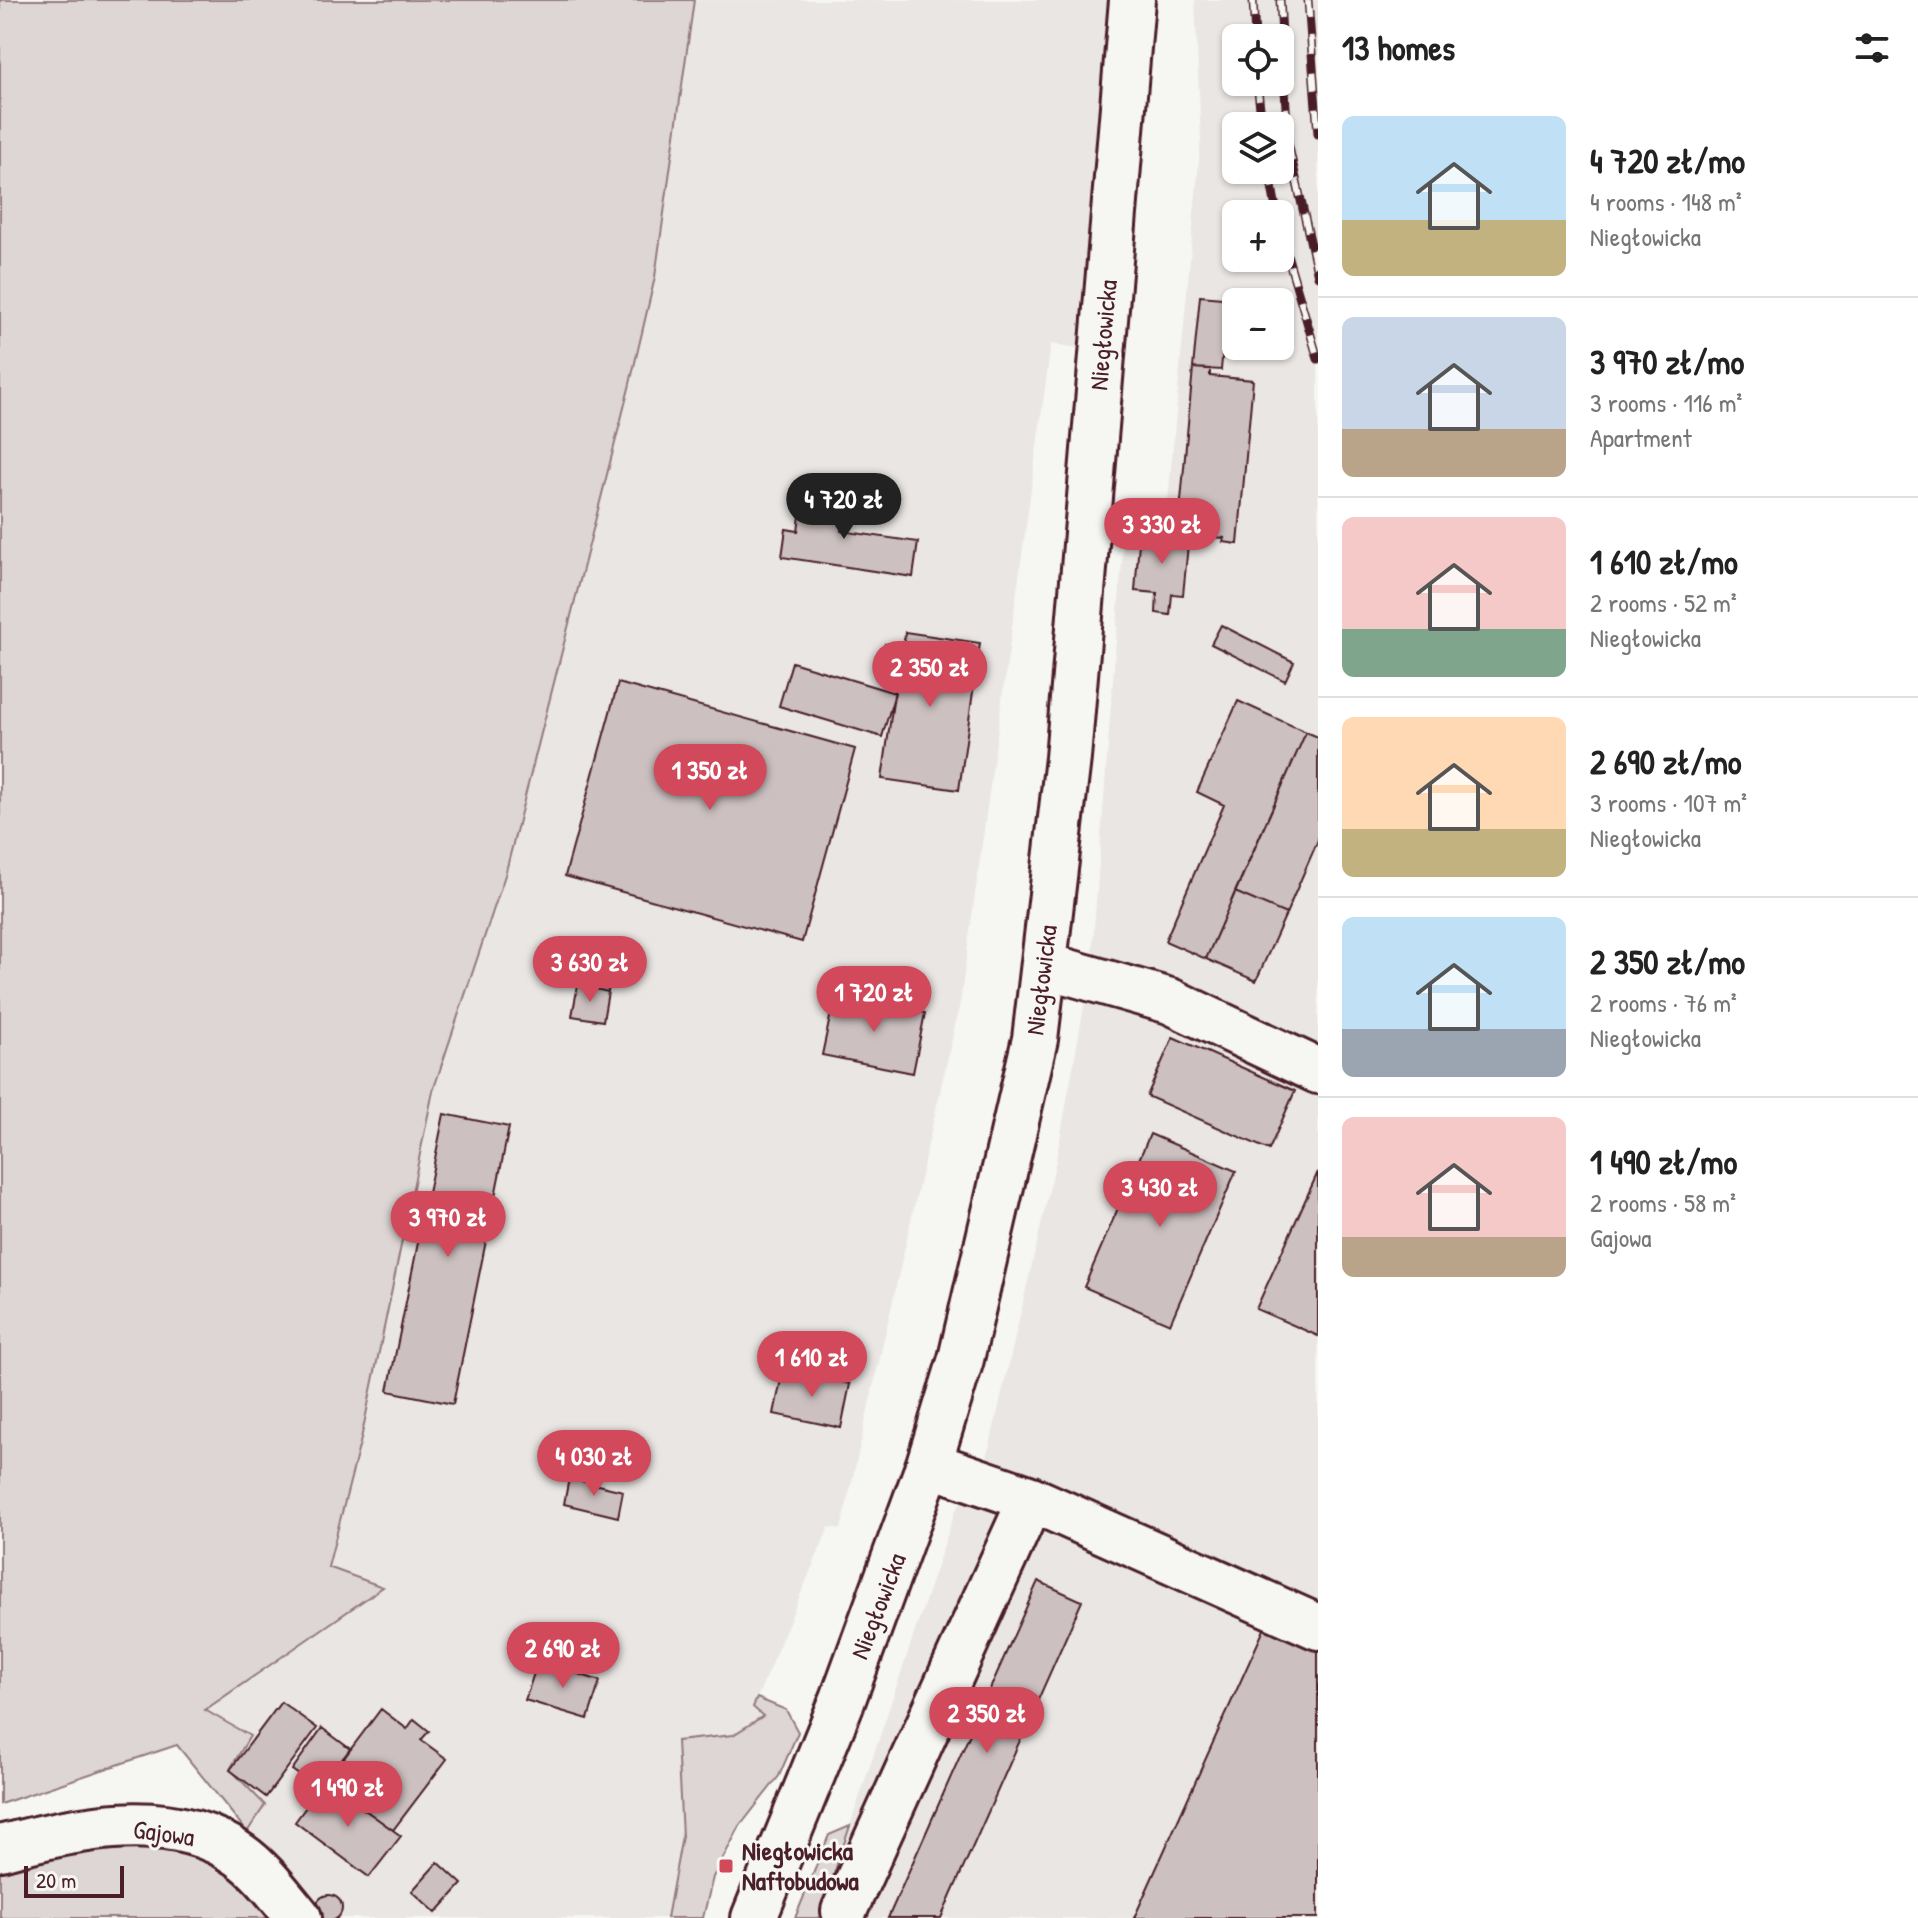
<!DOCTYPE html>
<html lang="en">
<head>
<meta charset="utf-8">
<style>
	:root { --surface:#fff; --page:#f2f2f2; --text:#222; --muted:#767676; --line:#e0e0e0; --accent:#d1495b }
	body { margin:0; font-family:"Patrick Hand",sans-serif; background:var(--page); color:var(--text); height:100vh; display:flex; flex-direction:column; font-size:30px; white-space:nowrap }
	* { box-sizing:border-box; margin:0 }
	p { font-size:26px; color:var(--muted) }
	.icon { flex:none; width:44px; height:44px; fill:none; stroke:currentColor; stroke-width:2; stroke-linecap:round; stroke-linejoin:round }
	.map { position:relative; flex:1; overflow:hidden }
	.side { display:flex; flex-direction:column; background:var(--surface); width:600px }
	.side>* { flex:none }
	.controls { position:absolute; left:1222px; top:24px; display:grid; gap:16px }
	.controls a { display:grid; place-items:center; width:72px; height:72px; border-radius:12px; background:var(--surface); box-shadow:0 2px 6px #0004; font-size:40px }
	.scale { position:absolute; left:24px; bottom:20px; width:100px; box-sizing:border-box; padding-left:8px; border:4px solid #4a1f2b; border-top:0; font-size:22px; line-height:28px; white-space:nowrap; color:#4a1f2b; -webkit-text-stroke:6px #f6f6f2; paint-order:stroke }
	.price { position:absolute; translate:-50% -68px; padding:0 18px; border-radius:28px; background:var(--accent); color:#fff; font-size:26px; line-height:52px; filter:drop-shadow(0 2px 4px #0008) }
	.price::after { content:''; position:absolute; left:50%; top:48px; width:24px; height:18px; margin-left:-12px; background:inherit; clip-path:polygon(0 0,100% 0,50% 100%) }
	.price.current { background:#222; color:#fff }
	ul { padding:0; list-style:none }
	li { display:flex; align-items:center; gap:24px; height:200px; padding:0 24px }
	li+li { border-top:2px solid var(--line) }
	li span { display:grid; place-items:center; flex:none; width:224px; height:160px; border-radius:12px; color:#555 }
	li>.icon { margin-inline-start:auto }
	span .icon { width:96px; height:96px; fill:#fffc; stroke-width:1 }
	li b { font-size:34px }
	h2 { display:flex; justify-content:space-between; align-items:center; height:96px; padding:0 24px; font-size:34px }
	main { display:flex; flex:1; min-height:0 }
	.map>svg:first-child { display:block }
</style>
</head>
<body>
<main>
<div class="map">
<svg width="1318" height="1918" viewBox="0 0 1318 1918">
	<rect width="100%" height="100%" fill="#f6f6f2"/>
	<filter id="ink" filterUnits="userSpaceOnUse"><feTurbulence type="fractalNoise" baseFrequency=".0125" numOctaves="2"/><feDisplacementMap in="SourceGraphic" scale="16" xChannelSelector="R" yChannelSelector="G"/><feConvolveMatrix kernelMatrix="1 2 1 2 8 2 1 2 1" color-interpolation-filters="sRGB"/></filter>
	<g filter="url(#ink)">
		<path fill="#e9e6e3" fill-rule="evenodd" d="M 694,0 L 1113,0 L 1080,348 L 1051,344 L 960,1003 L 841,1529 L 829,1527 L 753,1707 L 763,1716 L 733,1735 L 677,1742 L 682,1836 L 667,1918 L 319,1918 L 316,1909 L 247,1832 L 264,1805 L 230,1770 L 205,1711 L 383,1588 L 328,1568 L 361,1439 L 433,1091 L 505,875 L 655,277 Z
			M 1195,0 L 1318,0 L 1318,1918 L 819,1918 L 955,1512 L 987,1458 L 1056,1161 L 1091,969 L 1125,522 L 1166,524 L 1201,138 ZM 1236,38 L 1280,38 L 1280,82 L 1236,82 ZM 1236,126 L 1280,126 L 1280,170 L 1236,170 ZM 1236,214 L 1280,214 L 1280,258 L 1236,258 ZM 1236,302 L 1280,302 L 1280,346 L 1236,346 Z"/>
		<path fill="#ddd6d5" stroke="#947a80" stroke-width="2" d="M 0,0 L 694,0 L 655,277 L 629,388 L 505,875 L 433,1091 L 361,1439 L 328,1567 L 383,1587 L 205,1710 L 250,1736 L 230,1769 L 265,1805 L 247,1832 L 177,1745 L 0,1804 Z
			M 757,1698 L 786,1710 L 798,1732 L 779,1776 L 740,1826 L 713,1877 L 703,1918 L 667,1918 L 682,1836 L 677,1741 L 733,1735 L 763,1716 L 753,1707 Z
			M 850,1826 L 819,1918 L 795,1918 L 829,1835 Z
			M 88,1845 L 179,1847 L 214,1860 L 279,1918 L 0,1918 L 0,1864 Z"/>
		<path fill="#ccc1c0" stroke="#4a1f2b" stroke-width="2" d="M 1200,296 L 1244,300 L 1236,302 L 1236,346 L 1239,350 L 1223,348 L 1221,370 L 1193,368 Z
			M 1193,368 L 1210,369 L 1210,376 L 1253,380 L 1238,544 L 1223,542 L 1224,538 L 1178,534 Z
			M 803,492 L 845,499 L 841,531 L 918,542 L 913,577 L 782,557 L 786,529 L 798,531 Z
			M 1140,530 L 1189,535 L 1183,595 L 1172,594 L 1170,615 L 1156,613 L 1157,593 L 1135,591 Z
			M 1221,625 L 1294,662 L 1285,681 L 1211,644 Z
			M 905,632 L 980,643 L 959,790 L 882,779 L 897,674 L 881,671 L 885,644 L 903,647 Z
			M 792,662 L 895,693 L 882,737 L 779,706 Z
			M 618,683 L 855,749 L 802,942 L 565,876 Z
			M 1238,701 L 1306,732 L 1206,959 L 1165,941 L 1224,805 L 1197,792 Z
			M 1306,732 L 1318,737 L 1318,840 L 1286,914 L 1235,892 Z
			M 1235,892 L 1286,914 L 1256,981 L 1206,959 Z
			M 554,954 L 614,967 L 608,992 L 548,978 Z
			M 578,985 L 608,992 L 603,1021 L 572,1016 Z
			M 835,994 L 925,1013 L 913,1073 L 822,1055 Z
			M 1173,1037 L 1295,1091 L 1269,1150 L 1147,1096 Z
			M 444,1114 L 509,1127 L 453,1404 L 388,1391 Z
			M 1150,1134 L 1236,1171 L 1170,1324 L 1084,1287 Z
			M 1318,1172 L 1318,1336 L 1256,1309 Z
			M 783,1370 L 850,1384 L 841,1428 L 774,1414 Z
			M 569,1478 L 623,1491 L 618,1517 L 564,1504 Z
			M 1038,1581 L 1082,1601 L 941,1918 L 888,1918 Z
			M 1265,1627 L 1318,1650 L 1318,1918 L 1134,1918 Z
			M 538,1661 L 600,1681 L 588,1719 L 525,1700 Z
			M 281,1702 L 317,1728 L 266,1797 L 230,1770 Z
			M 381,1709 L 407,1729 L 414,1719 L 429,1731 L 421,1740 L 447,1759 L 393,1830 L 326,1782 Z
			M 322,1728 L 350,1749 L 319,1789 L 292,1770 Z
			M 325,1781 L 401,1836 L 369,1877 L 295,1822 Z
			M 438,1862 L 462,1884 L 436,1913 L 412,1891 Z
			M316 1908a13 13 0 1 1 26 0a13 13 0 1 1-26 0Z"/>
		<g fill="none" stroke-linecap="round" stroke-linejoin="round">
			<g stroke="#4a1f2b" stroke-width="50">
				<path id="minor" d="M 1044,965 L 1170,1001 L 1318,1071
					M 929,1464 L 1031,1499 L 1318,1627
					M 0,1848 C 74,1828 172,1806 240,1855 C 263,1871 281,1897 299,1918
					M 844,1911 L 1031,1499
					M 754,1918 L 843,1699 L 929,1464 L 961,1359 L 1035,1039 L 1068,758 L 1132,0"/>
			</g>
			<use href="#minor" stroke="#f6f6f2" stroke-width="44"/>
			<g stroke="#4a1f2b" stroke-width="9">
				<path id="rail" d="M 1253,0 L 1255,38
					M 1280,0 L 1288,143 L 1318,276
					M 1308,0 L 1318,134
					M 1257,82 L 1262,126
					M 1269,170 L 1277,214
					M 1280,231 L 1318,359"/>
			</g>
			<use href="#rail" stroke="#f6f6f2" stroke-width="6" stroke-dasharray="18" stroke-linecap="butt"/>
		</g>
	</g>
	<rect fill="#d1495b" stroke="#f6f6f2" stroke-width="3" x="718" y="1858" width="16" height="16" rx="4"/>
	<g text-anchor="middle" stroke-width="6" stroke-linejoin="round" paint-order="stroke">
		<g font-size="26" fill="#4a1f2b" stroke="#f6f6f2">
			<text transform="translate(1103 335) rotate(-85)" y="9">Niegłowicka</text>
			<text transform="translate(1041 980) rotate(-83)" y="9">Niegłowicka</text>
			<text transform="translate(878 1606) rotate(-69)" y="9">Niegłowicka</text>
			<text transform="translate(164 1833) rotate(8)" y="9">Gajowa</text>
		</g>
		<g font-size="26" font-weight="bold" fill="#4a1f2b" stroke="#f6f6f2" text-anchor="start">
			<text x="742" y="1860">Niegłowicka<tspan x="742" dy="30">Naftobudowa</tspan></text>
		</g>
	</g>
</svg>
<div class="controls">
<a><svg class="icon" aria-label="locate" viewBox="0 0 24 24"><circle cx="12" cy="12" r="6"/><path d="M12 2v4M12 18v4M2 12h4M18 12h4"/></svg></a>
<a><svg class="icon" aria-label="layers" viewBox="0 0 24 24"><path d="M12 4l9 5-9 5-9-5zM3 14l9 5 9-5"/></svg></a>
<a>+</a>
<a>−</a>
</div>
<div class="scale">20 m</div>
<b class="price current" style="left:844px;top:541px">4 720 zł</b>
<b class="price" style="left:1162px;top:566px">3 330 zł</b>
<b class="price" style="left:930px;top:709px">2 350 zł</b>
<b class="price" style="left:710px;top:812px">1 350 zł</b>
<b class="price" style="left:590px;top:1004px">3 630 zł</b>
<b class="price" style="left:874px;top:1034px">1 720 zł</b>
<b class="price" style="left:1160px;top:1229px">3 430 zł</b>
<b class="price" style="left:448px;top:1259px">3 970 zł</b>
<b class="price" style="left:812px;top:1399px">1 610 zł</b>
<b class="price" style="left:594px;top:1498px">4 030 zł</b>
<b class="price" style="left:563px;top:1690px">2 690 zł</b>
<b class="price" style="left:987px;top:1755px">2 350 zł</b>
<b class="price" style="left:348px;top:1829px">1 490 zł</b>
</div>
<section class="side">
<h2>13 homes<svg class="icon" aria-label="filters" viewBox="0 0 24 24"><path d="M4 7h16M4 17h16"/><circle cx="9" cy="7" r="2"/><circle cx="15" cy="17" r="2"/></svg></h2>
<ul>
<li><span style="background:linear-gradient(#bfe0f5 65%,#c2b280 0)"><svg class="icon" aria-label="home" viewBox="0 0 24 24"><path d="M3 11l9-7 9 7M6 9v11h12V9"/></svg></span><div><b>4 720 zł/mo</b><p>4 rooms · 148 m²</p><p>Niegłowicka</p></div></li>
<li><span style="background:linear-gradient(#c9d6e8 70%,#b9a48a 0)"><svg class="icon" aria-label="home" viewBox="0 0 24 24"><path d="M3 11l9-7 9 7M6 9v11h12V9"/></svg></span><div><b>3 970 zł/mo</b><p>3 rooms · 116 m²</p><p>Apartment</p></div></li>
<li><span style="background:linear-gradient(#f6c9c9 70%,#7fa58c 0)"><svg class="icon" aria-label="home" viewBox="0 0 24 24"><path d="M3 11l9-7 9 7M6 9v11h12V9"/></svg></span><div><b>1 610 zł/mo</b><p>2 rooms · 52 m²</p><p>Niegłowicka</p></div></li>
<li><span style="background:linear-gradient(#ffd9b3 70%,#c2b280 0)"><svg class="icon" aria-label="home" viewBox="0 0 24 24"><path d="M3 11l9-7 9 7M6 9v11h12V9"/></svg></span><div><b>2 690 zł/mo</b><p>3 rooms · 107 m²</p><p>Niegłowicka</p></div></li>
<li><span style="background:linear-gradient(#bfe0f5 70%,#9aa5b1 0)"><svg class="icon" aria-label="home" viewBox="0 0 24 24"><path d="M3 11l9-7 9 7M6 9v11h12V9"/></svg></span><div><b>2 350 zł/mo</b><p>2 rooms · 76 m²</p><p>Niegłowicka</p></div></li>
<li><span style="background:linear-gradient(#f6c9c9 75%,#b9a48a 0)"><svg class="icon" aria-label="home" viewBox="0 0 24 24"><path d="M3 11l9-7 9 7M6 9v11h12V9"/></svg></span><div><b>1 490 zł/mo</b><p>2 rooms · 58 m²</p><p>Gajowa</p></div></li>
</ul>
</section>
</main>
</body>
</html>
